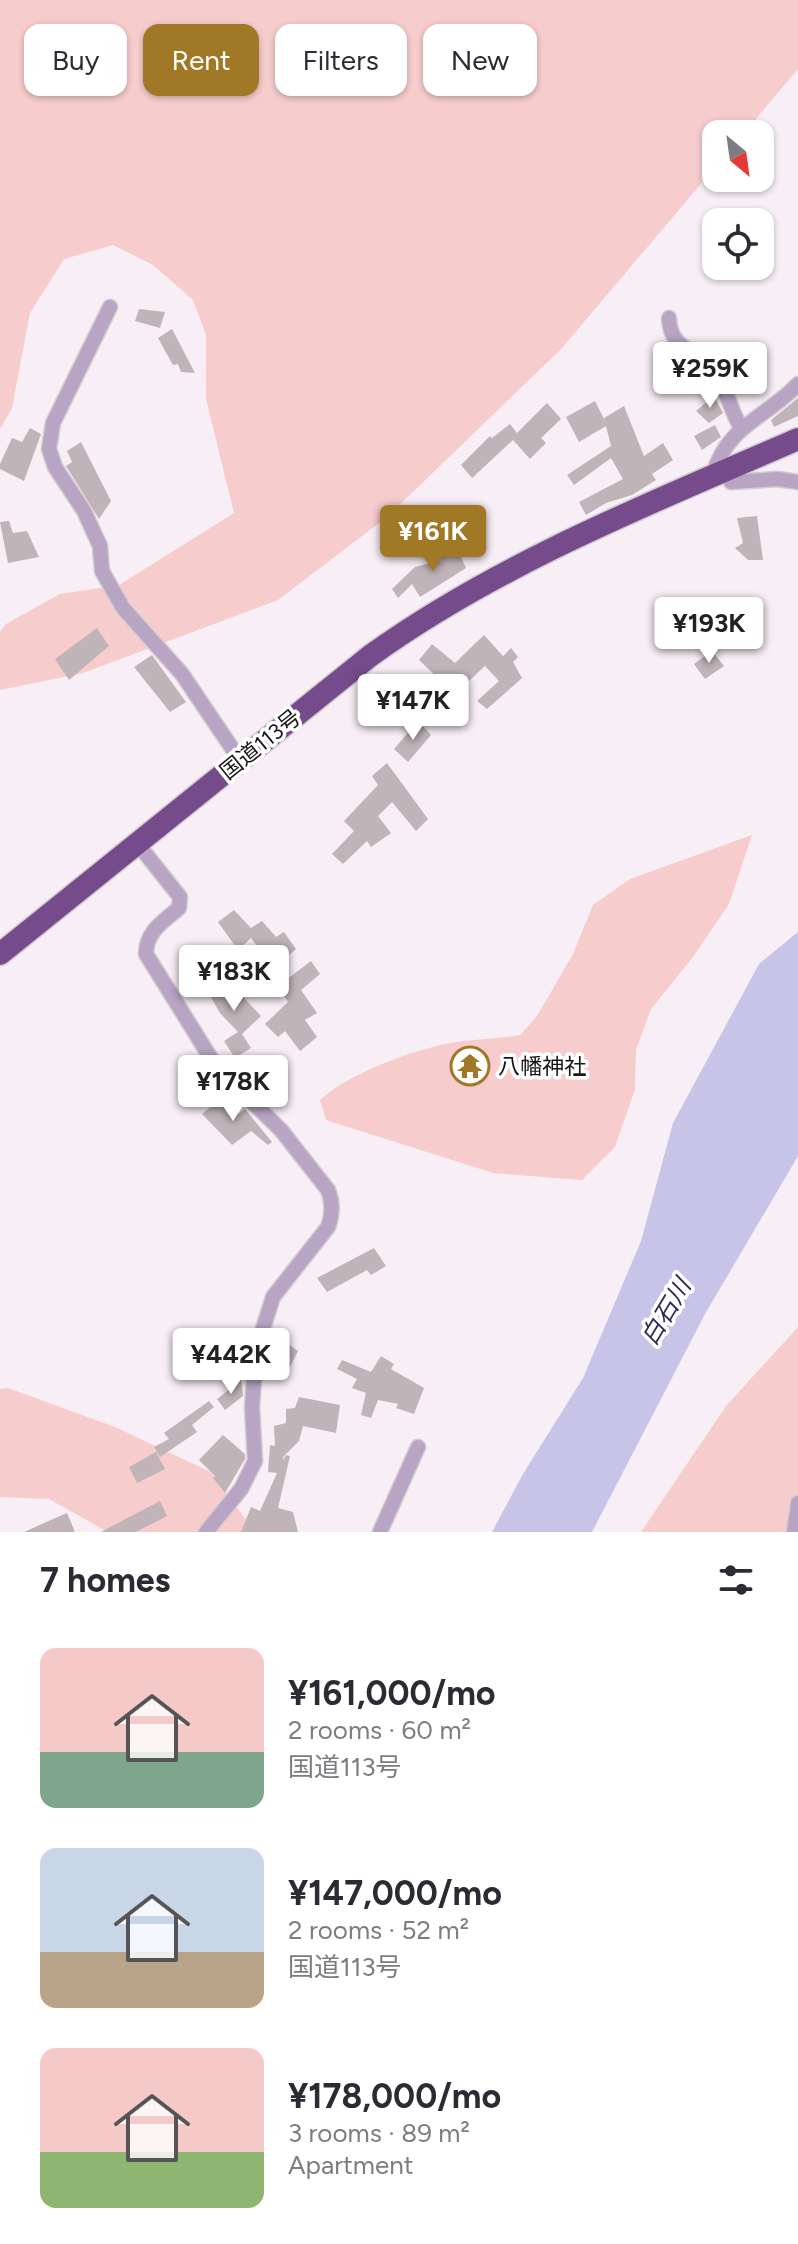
<!DOCTYPE html>
<html lang="en">
<head>
<meta charset="utf-8">
<style>
	:root { --surface:#fff; --page:#f7f7f7; --text:#2b2b33; --muted:#7c7c81; --accent:#a07826 }
	body { margin:0; font-family:Figtree,"Noto Sans JP",sans-serif; background:var(--page); color:var(--text); height:100vh; display:flex; flex-direction:column; font-size:30px; white-space:nowrap }
	* { box-sizing:border-box; margin:0 }
	p { font-size:26px; color:var(--muted) }
	.icon { flex:none; width:44px; height:44px; fill:none; stroke:currentColor; stroke-width:2; stroke-linecap:round; stroke-linejoin:round }
	.map { position:relative; height:1532px; overflow:hidden }
	.details { display:flex; flex-direction:column; background:var(--surface); flex:1 }
	.details>* { flex:none }
	.banner { position:absolute; left:24px; top:24px; width:750px; height:72px; display:flex; gap:16px }
	.needle { width:52px; rotate:151deg }
	.tools { position:absolute; left:702px; top:120px; display:grid; gap:16px }
	.tools a { display:grid; place-items:center; width:72px; height:72px; border-radius:16px; background:var(--surface); box-shadow:0 2px 6px #0004; font-size:40px }
	.price { position:absolute; translate:-50% -68px; padding:0 18px; border-radius:8px; background:#fff; color:#222; font-size:26px; line-height:52px; filter:drop-shadow(0 2px 4px #0008) }
	.price::after { content:''; position:absolute; left:50%; top:48px; width:24px; height:18px; margin-left:-12px; background:inherit; clip-path:polygon(0 0,100% 0,50% 100%) }
	.price.selected { background:var(--accent); color:#fff }
	ul { padding:0; list-style:none }
	li { display:flex; align-items:center; gap:24px; height:200px; padding:0 40px }
	li span { display:grid; place-items:center; flex:none; width:224px; height:160px; border-radius:16px; color:#555 }
	li>.icon { margin-inline-start:auto }
	span .icon { width:96px; height:96px; fill:#fffc; stroke-width:1 }
	li b { font-size:34px }
	h2 { display:flex; justify-content:space-between; align-items:center; height:96px; padding:0 40px; font-size:34px }
	.pill { padding:0 28px; border-radius:16px; background:var(--surface); box-shadow:0 2px 6px #0004; font-size:28px; line-height:72px }
	.pill.selected { background:var(--accent); color:#fff }
	.map>svg:first-child { display:block }
</style>
</head>
<body>
<div class="map">
<svg width="798" height="1532" viewBox="0 0 798 1532">
	<rect width="100%" height="100%" fill="#f8eef6"/>
	<path fill="#f6cccd" d="M 0,0 L 798,0 L 798,69 L 743,134 L 716,134 L 716,166 L 562,348 L 387,517 L 278,600 L 83,673 L 0,690 L 0,632 L 6,624 L 60,594 L 119,585 L 234,513 L 206,399 L 206,335 L 193,300 L 153,265 L 113,245 L 64,259 L 30,313 L 12,408 L 0,429 Z
		M 752,835 L 729,904 L 693,957 L 651,1009 L 636,1050 L 635,1089 L 615,1147 L 582,1180 L 493,1173 L 326,1120 L 320,1100 C 348,1074 408,1052 445,1044 C 469,1039 495,1039 520,1035 L 537,1016 L 573,954 L 593,905 L 630,879 Z
		M 798,1327 L 798,1532 L 641,1532 L 726,1406 Z
		M 8,1388 L 115,1427 L 211,1472 L 255,1532 L 108,1532 L 49,1499 L 0,1497 L 0,1389 Z"/>
	<path fill="#c8c4e7" d="M 798,932 L 798,1156 L 705,1314 L 592,1532 L 492,1532 L 523,1474 L 583,1378 L 641,1241 L 673,1123 L 759,964 Z"/>
	<path fill="#c1b4b8" d="M 139,309 L 165,312 L 160,328 L 135,321 Z
		M 172,329 L 195,373 L 181,372 L 178,364 L 173,365 L 158,338 Z
		M 714,396 L 723,413 L 709,423 L 696,411 Z
		M 798,398 L 798,416 L 774,427 L 771,420 Z
		M 595,401 L 606,423 L 604,418 L 624,406 L 644,456 L 663,443 L 673,460 L 652,474 L 656,480 L 632,495 L 606,503 L 586,515 L 579,502 L 623,479 L 611,458 L 574,485 L 567,475 L 611,446 L 606,426 L 579,442 L 566,417 Z
		M 547,403 L 561,419 L 541,438 L 546,443 L 530,459 L 513,440 L 472,478 L 461,465 L 490,436 L 492,438 L 510,424 L 517,433 Z
		M 715,425 L 721,437 L 702,450 L 694,436 Z
		M 30,428 L 41,434 L 24,481 L 0,469 L 0,464 L 12,438 L 22,442 Z
		M 81,442 L 111,501 L 99,519 L 66,466 L 72,462 L 67,451 Z
		M 757,516 L 763,560 L 748,560 L 735,548 L 743,543 L 737,518 Z
		M 9,521 L 13,533 L 27,531 L 39,557 L 8,563 L 0,522 Z
		M 455,544 L 466,568 L 420,597 L 412,584 L 398,598 L 392,589 L 415,567 L 441,560 L 437,551 Z
		M 97,628 L 109,646 L 69,680 L 55,659 Z
		M 484,635 L 503,656 L 511,648 L 518,657 L 513,662 L 522,678 L 487,709 L 477,701 L 499,681 L 485,666 L 456,693 L 440,675 L 438,678 L 419,660 L 432,644 L 455,663 Z
		M 712,651 L 724,666 L 705,679 L 694,664 Z
		M 152,655 L 186,702 L 170,712 L 134,667 Z
		M 418,721 L 431,735 L 408,762 L 394,749 Z
		M 387,763 L 428,819 L 416,831 L 392,802 L 378,816 L 391,833 L 371,847 L 367,841 L 343,864 L 332,854 L 354,831 L 344,821 L 378,785 L 372,776 Z
		M 234,910 L 251,928 L 262,921 L 276,937 L 284,932 L 296,949 L 274,968 L 251,938 L 238,950 L 218,922 Z
		M 311,961 L 320,974 L 301,990 L 317,1013 L 305,1020 L 317,1037 L 300,1051 L 285,1031 L 278,1037 L 265,1024 L 288,1002 L 278,986 Z
		M 219,975 L 229,994 L 239,985 L 247,994 L 244,998 L 261,1016 L 242,1034 L 251,1048 L 235,1058 L 224,1041 L 238,1032 L 220,1013 L 204,985 Z
		M 221,1098 L 239,1114 L 245,1109 L 272,1142 L 268,1145 L 251,1131 L 232,1145 L 202,1114 Z
		M 374,1248 L 386,1266 L 371,1275 L 367,1270 L 327,1292 L 317,1278 Z
		M 287,1343 L 298,1351 L 286,1375 L 270,1366 Z
		M 381,1356 L 394,1364 L 391,1369 L 424,1388 L 414,1414 L 396,1408 L 398,1404 L 378,1400 L 371,1418 L 361,1415 L 366,1393 L 352,1388 L 357,1379 L 337,1369 L 342,1360 L 371,1372 Z
		M 241,1380 L 243,1396 L 225,1410 L 217,1399 Z
		M 299,1397 L 340,1405 L 336,1433 L 303,1426 L 299,1441 L 283,1457 L 283,1460 L 286,1455 L 290,1456 L 278,1508 L 293,1512 L 298,1532 L 241,1532 L 251,1507 L 260,1511 L 277,1473 L 268,1472 L 270,1445 L 275,1446 L 274,1426 L 286,1423 L 286,1409 L 295,1408 Z
		M 209,1401 L 214,1407 L 192,1425 L 197,1432 L 160,1457 L 154,1447 L 169,1439 L 164,1433 Z
		M 223,1435 L 245,1454 L 245,1459 L 225,1493 L 213,1478 L 215,1476 L 199,1460 Z
		M 156,1452 L 165,1469 L 137,1483 L 129,1467 Z
		M 160,1501 L 167,1516 L 136,1532 L 101,1532 Z
		M 67,1513 L 75,1532 L 24,1532 L 53,1519 Z"/>
	<g fill="none" stroke-linecap="round" stroke-linejoin="round">
		<g stroke="#d4cbd2" stroke-width="17">
			<path id="minor" d="M 110,307 L 53,423 L 49,449 L 55,467 L 84,511 L 100,546 L 102,571 L 123,608 L 182,674 L 240,760
				M 669,318 C 670,353 701,349 717,374 C 727,391 731,411 741,428
				M 725,471 L 731,482 L 778,479 L 798,482
				M 713,475 C 727,425 766,418 798,384
				M 137,843 L 180,897 L 179,908 C 164,921 146,931 146,954 L 217,1068 L 281,1130 L 328,1190 C 333,1203 333,1214 328,1227 L 273,1297 L 256,1351 L 252,1407 L 255,1461 L 241,1489 L 206,1532
				M 380,1532 L 418,1447
				M 794,1532 L 798,1503"/>
		</g>
		<g stroke="#d4cbd2" stroke-width="25">
			<path id="highway" d="M 0,954 L 370,656 C 499,563 653,502 798,439"/>
		</g>
		<use href="#minor" stroke="#b8a4c3" stroke-width="14"/>
		<use href="#highway" stroke="#754b8b" stroke-width="22"/>
	</g>
	<defs>
		<g id="temple-ring" transform="scale(2)"><circle r="9.5" fill="#fff" stroke="#a07826" stroke-width="1.5"/><path d="M0-6L5-2H3V0L6.5 2.5H4V6H1.5V3h-3V6H-4V2.5H-6.5L-3 0V-2H-5Z" fill="#a07826"/></g>
	</defs>
	<g fill-rule="evenodd">
		<use href="#temple-ring" x="470" y="1066"/>
	</g>
	<g text-anchor="middle" stroke-width="7" stroke-linejoin="round" paint-order="stroke">
		<g font-size="22" fill="#181417" stroke="#fff">
			<text transform="translate(260 744) rotate(-39)" y="8">国道113号</text>
		</g>
		<g font-size="22" fill="#181417" stroke="#fff" text-anchor="start">
			<text x="498" y="1074">八幡神社</text>
		</g>
		<g font-size="24" font-style="italic" fill="#322855" stroke="#fff">
			<text transform="translate(666 1312) rotate(-59)" y="8">白石川</text>
		</g>
	</g>
</svg>
<div class="tools">
<a><svg class="needle" viewBox="-14 -14 28 28"><path d="M0-13l5 13h-10z" fill="#e53935"/><path d="M0 13l5-13h-10z" fill="#7c7c81"/></svg></a>
<a><svg class="icon" aria-label="locate" viewBox="0 0 24 24"><circle cx="12" cy="12" r="6"/><path d="M12 2v4M12 18v4M2 12h4M18 12h4"/></svg></a>
</div>
<b class="price" style="left:710px;top:410px">¥259K</b>
<b class="price selected" style="left:433px;top:573px">¥161K</b>
<b class="price" style="left:709px;top:665px">¥193K</b>
<b class="price" style="left:413px;top:742px">¥147K</b>
<b class="price" style="left:234px;top:1013px">¥183K</b>
<b class="price" style="left:233px;top:1123px">¥178K</b>
<b class="price" style="left:231px;top:1396px">¥442K</b>
<div class="banner">
<a class="pill">Buy</a>
<a class="pill selected">Rent</a>
<a class="pill">Filters</a>
<a class="pill">New</a>
</div>
</div>
<section class="details">
<h2>7 homes<svg class="icon" aria-label="filters" viewBox="0 0 24 24"><path d="M4 7h16M4 17h16"/><circle cx="9" cy="7" r="2"/><circle cx="15" cy="17" r="2"/></svg></h2>
<ul>
<li><span style="background:linear-gradient(#f6c9c9 65%,#7fa58c 0)"><svg class="icon" aria-label="home" viewBox="0 0 24 24"><path d="M3 11l9-7 9 7M6 9v11h12V9"/></svg></span><div><b>¥161,000/mo</b><p>2 rooms · 60 m²</p><p>国道113号</p></div></li>
<li><span style="background:linear-gradient(#c9d6e8 65%,#b9a48a 0)"><svg class="icon" aria-label="home" viewBox="0 0 24 24"><path d="M3 11l9-7 9 7M6 9v11h12V9"/></svg></span><div><b>¥147,000/mo</b><p>2 rooms · 52 m²</p><p>国道113号</p></div></li>
<li><span style="background:linear-gradient(#f6c9c9 65%,#8fb573 0)"><svg class="icon" aria-label="home" viewBox="0 0 24 24"><path d="M3 11l9-7 9 7M6 9v11h12V9"/></svg></span><div><b>¥178,000/mo</b><p>3 rooms · 89 m²</p><p>Apartment</p></div></li>
</ul>
</section>
</body>
</html>
